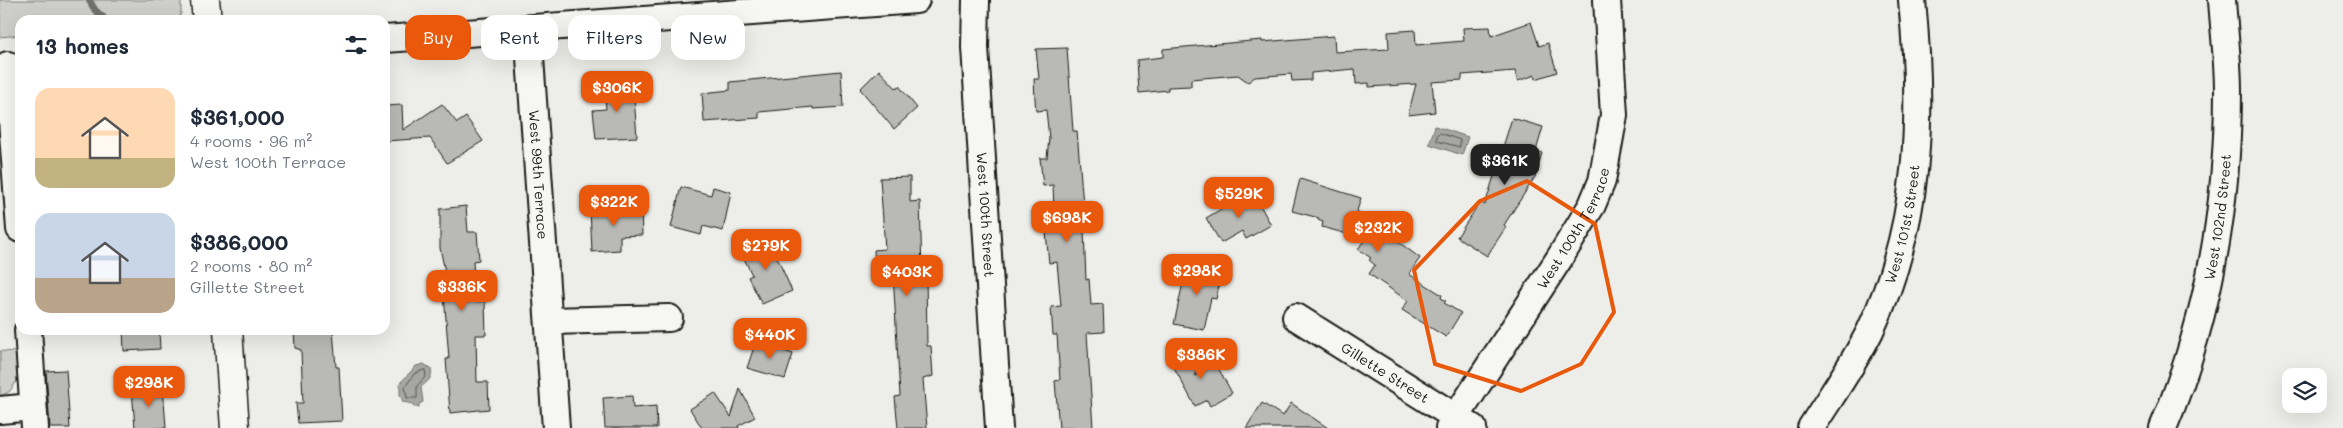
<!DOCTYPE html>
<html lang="en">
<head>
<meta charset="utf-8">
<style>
	:root { --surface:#fff; --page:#f6f6f7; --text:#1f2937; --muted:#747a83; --accent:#ea580c }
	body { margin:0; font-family:Mali,sans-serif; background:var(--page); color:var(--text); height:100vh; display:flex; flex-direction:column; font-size:19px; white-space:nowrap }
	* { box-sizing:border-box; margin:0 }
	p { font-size:16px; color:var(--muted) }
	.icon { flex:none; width:28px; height:28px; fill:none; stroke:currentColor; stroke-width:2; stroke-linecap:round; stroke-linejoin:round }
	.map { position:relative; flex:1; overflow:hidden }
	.panel { position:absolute; left:15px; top:15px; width:375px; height:320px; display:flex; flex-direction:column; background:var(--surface); border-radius:15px; box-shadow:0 5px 20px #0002 }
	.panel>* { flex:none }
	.hud { position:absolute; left:405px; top:15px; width:475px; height:45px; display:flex; gap:10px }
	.fabs { position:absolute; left:2282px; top:368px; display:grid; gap:10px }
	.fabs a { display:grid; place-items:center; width:45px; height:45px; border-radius:10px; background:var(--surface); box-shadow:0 5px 20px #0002; font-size:25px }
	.price { position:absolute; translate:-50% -42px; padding:0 11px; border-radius:10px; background:var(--accent); color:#fff; font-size:16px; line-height:32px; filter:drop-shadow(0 1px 2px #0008) }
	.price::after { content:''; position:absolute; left:50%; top:30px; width:15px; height:11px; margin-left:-8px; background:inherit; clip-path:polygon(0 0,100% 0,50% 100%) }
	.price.on { background:#222; color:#fff }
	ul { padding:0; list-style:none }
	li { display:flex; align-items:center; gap:15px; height:125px; padding:0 20px }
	li span { display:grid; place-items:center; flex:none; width:140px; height:100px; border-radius:15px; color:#555 }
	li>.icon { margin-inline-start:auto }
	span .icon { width:60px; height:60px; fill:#fffc; stroke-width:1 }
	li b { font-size:21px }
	h2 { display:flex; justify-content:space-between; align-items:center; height:60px; padding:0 20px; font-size:21px }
	.chip { padding:0 18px; border-radius:15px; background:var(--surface); box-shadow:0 5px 20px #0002; font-size:18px; line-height:45px }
	.chip.on { background:var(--accent); color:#fff }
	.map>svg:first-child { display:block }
</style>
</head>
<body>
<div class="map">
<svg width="2343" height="428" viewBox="0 0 2343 428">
	<rect width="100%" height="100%" fill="#edede9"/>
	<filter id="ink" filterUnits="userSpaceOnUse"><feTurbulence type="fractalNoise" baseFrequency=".02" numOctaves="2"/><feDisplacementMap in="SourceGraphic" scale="10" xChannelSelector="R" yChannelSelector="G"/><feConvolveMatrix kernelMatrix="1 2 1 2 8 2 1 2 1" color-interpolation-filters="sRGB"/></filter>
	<g filter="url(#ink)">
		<path fill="#cececb" stroke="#757574" d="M 0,0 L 181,0 L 181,13 L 178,20 L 20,20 L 20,35 L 0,37 Z
			M 0,351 L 15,352 L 19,378 L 9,392 L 0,396 Z"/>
		<path fill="#a6a6a3" stroke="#6f6f6d" d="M 1435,126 L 1468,137 L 1462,155 L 1429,144 Z
			M 424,364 L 431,369 C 433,378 428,381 421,387 L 423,402 L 419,404 L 419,407 L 414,407 L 413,404 L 403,402 L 400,394 L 400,383 L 416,366 Z"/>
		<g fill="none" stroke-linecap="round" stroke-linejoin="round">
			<path stroke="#535352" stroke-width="1" d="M 1440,133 L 1460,140 L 1460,147 L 1437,141 L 1437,135 Z
				M 425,370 L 426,376 L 417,386 L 417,398 L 407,398 L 405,387 L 414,374 Z"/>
			<path stroke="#6f6f6d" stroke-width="7" d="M 89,0 L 95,10 L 106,20"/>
		</g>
		<path fill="#b9b9b6" stroke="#1c1c1c" d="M 1531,22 L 1539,46 L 1548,43 L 1557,72 L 1536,79 L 1535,75 L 1518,81 L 1515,71 L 1462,75 L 1462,80 L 1432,82 L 1435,112 L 1408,115 L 1416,84 L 1369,87 L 1369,83 L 1356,84 L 1355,69 L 1311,73 L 1311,80 L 1292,81 L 1291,74 L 1255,77 L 1248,82 L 1238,75 L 1191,79 L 1191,86 L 1168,87 L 1168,90 L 1139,93 L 1137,60 L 1163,57 L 1163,49 L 1262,40 L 1262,42 L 1334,36 L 1335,52 L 1389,49 L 1388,32 L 1415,30 L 1416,45 L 1464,41 L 1463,28 L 1490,27 L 1491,36 Z
			M 1067,48 L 1073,131 L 1077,131 L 1083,205 L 1086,280 L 1089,279 L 1091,305 L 1103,304 L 1104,332 L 1087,333 L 1093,428 L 1059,428 L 1055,381 L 1060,380 L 1057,335 L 1053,335 L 1051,307 L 1061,306 L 1057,262 L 1049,263 L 1046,233 L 1055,232 L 1053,185 L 1043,186 L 1040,158 L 1047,158 L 1049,138 L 1046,110 L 1036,111 L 1035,99 L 1034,79 L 1039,79 L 1036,49 Z
			M 879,70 L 896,88 L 899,86 L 917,108 L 894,129 L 860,89 Z
			M 841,71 L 843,107 L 813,109 L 813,107 L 759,112 L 759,118 L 704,122 L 702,93 L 730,90 L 730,82 Z
			M 633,83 L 637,137 L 596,139 L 593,110 L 606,109 L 604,84 Z
			M 442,104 L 457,123 L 466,117 L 483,141 L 447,163 L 430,138 L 385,141 L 385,106 L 402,105 L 403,130 Z
			M 1512,118 L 1543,127 L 1536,151 L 1542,153 L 1535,177 L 1504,225 L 1506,227 L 1487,256 L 1457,237 L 1480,202 L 1485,205 Z
			M 910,177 L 910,202 L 920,201 L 922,272 L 926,271 L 927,346 L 931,346 L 933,376 L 923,379 L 927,428 L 898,428 L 895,397 L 900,396 L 893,273 L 876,275 L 874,250 L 885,249 L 880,178 Z
			M 1300,179 L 1361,198 L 1357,211 L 1420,258 L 1409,274 L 1442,295 L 1441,298 L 1446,301 L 1444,303 L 1461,313 L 1446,337 L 1402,310 L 1408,301 L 1369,274 L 1375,265 L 1369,260 L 1371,258 L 1358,249 L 1365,239 L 1322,227 L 1323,222 L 1318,220 L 1319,218 L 1292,211 Z
			M 681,187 L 711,195 L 713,187 L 731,192 L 723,231 L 703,226 L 701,235 L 671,227 Z
			M 1252,191 L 1271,225 L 1246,239 L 1242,231 L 1221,243 L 1206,218 Z
			M 466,206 L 468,232 L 477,232 L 479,260 L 473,261 L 475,302 L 485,301 L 486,335 L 476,335 L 477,382 L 488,382 L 489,409 L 450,413 L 446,359 L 449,359 L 443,281 L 447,281 L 440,248 L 440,209 Z
			M 641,206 L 642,235 L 620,236 L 620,250 L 592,252 L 590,209 Z
			M 762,239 L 764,242 L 769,239 L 792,291 L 762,304 L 748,277 L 752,275 L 740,250 Z
			M 1187,264 L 1222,271 L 1216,299 L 1211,298 L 1204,330 L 1174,324 Z
			M 123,330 L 159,330 L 160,349 L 124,351 Z
			M 294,330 L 333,330 L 336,367 L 339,367 L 342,421 L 298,423 L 296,403 L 303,403 L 301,350 L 295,348 Z
			M 756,341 L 793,354 L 785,379 L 747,368 Z
			M 1201,345 L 1195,376 L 1216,364 L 1232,393 L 1210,406 L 1207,400 L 1195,406 L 1171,362 Z
			M 66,370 L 70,428 L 50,428 L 46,371 Z
			M 163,386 L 166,428 L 135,428 L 132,389 Z
			M 740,389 L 755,417 L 738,426 L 739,428 L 702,428 L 690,409 L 715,393 L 731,417 Z
			M 632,396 L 633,408 L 656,406 L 657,428 L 605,428 L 603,398 Z
			M 1262,403 L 1283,416 L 1291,403 L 1328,428 L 1246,428 Z"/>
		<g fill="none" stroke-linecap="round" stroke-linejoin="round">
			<g stroke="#1c1c1c" stroke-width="30">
				<g id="minor">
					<path id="s1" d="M 976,0 L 975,47 L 983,175 L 999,428"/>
					<path id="s2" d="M 528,29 L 556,428"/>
					<path d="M 385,39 L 916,0"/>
					<path d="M 8,65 L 20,229"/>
					<path id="s3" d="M 1296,317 L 1473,428"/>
					<path d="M 549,321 L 669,318"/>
					<path d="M 28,330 L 35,428"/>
					<path d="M 0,410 L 33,407"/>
					<path id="s4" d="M 1449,428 L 1559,259 L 1592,205 L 1602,181 L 1614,115 L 1607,0"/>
					<path id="s5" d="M 1811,428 C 1831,396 1853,365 1870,331 C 1921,224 1923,115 1912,0"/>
					<path id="s6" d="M 2163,428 C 2208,321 2228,207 2228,91 C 2228,61 2224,30 2222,0"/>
				</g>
			</g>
			<g stroke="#1c1c1c" stroke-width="31">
				<path id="tertiary" d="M 205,0 L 207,20
					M 228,330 L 235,428"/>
			</g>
			<use href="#minor" stroke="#f6f6f2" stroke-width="26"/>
			<use href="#tertiary" stroke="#f6f6f2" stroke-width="28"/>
		</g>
	</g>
	<path fill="none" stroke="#e8590c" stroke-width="4" stroke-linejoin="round" d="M 1527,181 L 1595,224 L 1614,312 L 1581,364 L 1521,391 L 1435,364 L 1414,270 L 1480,201 Z"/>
	<g text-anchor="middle" stroke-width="4.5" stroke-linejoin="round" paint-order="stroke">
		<g font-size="14" fill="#1c1c1c" stroke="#f6f6f2">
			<text dy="5" stroke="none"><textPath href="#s2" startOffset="146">West 99th Terrace</textPath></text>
			<text dy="5" stroke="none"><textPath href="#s1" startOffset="215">West 100th Street</textPath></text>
			<text dy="5" stroke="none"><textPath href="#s6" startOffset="219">West 102nd Street</textPath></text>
			<text dy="5" stroke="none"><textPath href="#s5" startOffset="226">West 101st Street</textPath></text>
			<text dy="5" stroke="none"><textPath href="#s4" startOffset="236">West 100th Terrace</textPath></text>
			<text dy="5" stroke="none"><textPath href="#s3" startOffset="105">Gillette Street</textPath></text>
		</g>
	</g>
</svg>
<div class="fabs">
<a><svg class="icon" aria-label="layers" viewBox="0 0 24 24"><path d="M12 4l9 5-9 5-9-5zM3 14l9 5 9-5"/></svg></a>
</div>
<b class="price" style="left:617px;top:113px">$306K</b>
<b class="price on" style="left:1505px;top:186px">$361K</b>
<b class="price" style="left:1239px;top:219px">$529K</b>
<b class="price" style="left:614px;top:227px">$322K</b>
<b class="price" style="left:1067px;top:243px">$698K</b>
<b class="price" style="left:1378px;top:253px">$232K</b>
<b class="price" style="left:766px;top:271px">$279K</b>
<b class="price" style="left:1197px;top:296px">$298K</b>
<b class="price" style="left:907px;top:297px">$403K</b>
<b class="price" style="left:462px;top:312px">$336K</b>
<b class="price" style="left:770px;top:360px">$440K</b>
<b class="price" style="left:1201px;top:380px">$386K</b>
<b class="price" style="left:149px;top:408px">$298K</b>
<div class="hud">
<a class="chip on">Buy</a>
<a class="chip">Rent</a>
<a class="chip">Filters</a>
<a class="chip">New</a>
</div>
<section class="panel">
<h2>13 homes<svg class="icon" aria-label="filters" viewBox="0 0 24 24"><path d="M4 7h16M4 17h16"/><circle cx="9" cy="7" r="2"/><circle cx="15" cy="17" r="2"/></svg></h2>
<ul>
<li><span style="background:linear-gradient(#ffd9b3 70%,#c2b280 0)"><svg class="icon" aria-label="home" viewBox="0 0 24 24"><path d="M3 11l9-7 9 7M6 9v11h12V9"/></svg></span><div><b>$361,000</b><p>4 rooms · 96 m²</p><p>West 100th Terrace</p></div></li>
<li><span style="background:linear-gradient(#c9d6e8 65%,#b9a48a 0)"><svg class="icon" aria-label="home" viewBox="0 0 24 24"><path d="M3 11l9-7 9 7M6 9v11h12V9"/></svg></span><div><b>$386,000</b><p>2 rooms · 80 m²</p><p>Gillette Street</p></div></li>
</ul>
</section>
</div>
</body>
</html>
